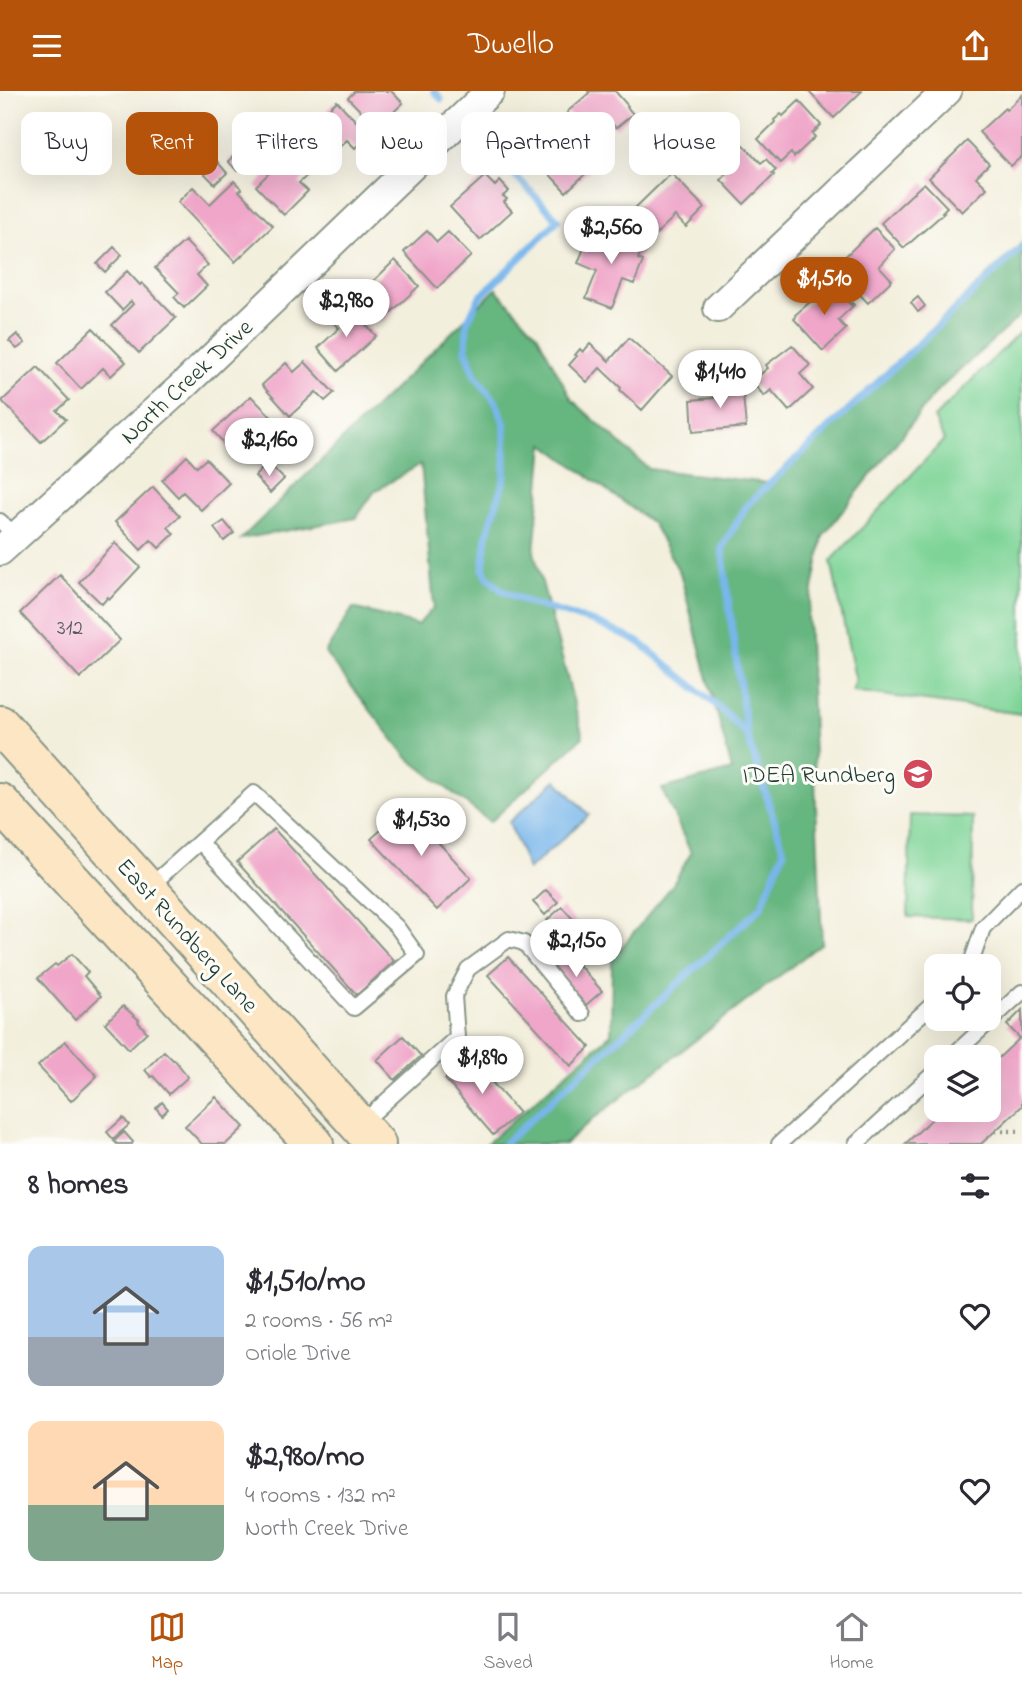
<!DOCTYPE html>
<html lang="en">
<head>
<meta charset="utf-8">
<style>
	:root { --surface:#fff; --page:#f2f2f3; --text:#2b2b33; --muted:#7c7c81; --line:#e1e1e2; --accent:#b45309 }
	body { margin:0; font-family:"Indie Flower",sans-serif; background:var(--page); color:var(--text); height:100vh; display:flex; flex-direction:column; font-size:26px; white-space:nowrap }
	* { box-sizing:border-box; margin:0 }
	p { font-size:23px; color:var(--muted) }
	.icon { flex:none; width:38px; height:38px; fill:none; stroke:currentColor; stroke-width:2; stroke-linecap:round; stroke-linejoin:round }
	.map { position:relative; height:1053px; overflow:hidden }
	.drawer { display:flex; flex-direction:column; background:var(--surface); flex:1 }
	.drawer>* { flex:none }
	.hud { position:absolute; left:21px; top:21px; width:980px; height:63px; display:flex; gap:14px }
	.buttons { position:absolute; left:924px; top:863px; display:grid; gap:14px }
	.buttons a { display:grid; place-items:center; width:77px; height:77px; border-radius:14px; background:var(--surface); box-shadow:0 7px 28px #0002; font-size:35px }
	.price { position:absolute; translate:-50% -60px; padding:0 16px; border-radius:24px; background:#fff; color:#222; font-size:23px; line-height:46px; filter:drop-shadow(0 2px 4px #0008) }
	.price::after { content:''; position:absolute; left:50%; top:42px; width:21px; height:16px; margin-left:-10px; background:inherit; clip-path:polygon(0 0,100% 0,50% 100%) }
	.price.active { background:var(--accent); color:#fff }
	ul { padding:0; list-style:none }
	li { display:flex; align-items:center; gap:21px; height:175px; padding:0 28px }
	li span { display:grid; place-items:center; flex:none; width:196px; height:140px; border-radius:14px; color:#555 }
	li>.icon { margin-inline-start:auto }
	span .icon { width:84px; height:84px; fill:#fffc; stroke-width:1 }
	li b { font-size:30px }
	h2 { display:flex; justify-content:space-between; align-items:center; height:84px; padding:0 28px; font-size:30px }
	.tag { padding:0 24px; border-radius:14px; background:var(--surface); box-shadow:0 7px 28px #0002; font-size:24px; line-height:63px }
	.tag.active { background:var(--accent); color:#fff }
	header { display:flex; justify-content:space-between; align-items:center; height:91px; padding:0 28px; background:var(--accent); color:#fff; font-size:32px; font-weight:600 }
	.tabs { display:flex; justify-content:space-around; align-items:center; height:98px; border-top:2px solid var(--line); background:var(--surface); font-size:19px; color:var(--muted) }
	.tabs a { display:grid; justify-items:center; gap:4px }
	.tabs .active { color:var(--accent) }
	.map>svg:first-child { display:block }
</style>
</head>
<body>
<header><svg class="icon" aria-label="menu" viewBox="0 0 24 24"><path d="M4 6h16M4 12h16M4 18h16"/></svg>Dwello<svg class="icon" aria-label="share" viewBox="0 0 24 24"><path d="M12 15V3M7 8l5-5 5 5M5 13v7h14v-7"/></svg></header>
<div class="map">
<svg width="1022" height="1053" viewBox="0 0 1022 1053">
	<rect width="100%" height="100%" fill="#fdfcf7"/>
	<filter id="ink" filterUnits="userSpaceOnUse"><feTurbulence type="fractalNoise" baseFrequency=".0143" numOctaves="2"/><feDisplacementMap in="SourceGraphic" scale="14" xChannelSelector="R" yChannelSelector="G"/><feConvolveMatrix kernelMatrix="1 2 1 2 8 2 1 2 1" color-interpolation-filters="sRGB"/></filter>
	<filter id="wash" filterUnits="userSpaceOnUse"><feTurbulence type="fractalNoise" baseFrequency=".00686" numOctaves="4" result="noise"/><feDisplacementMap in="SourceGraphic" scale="28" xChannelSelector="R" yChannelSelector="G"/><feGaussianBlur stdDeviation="1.57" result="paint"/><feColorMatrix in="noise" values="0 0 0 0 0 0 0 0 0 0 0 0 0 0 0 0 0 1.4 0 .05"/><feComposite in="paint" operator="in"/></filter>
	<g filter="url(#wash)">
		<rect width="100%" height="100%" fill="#f3efdd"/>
		<path fill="#7ed497" stroke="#4e8866" stroke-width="2" d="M 1021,240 L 1022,242 L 1022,623 L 852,600 L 855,587 L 831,470 L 944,349 L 934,327 Z
			M 910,724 L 973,726 L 972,828 L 908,826 Z"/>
		<path fill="#66b680" stroke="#427a5a" stroke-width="2" d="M 1022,152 L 1022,223 L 937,300 L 823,445 L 808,525 L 822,852 L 593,1028 L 565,1053 L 486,1053 L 611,943 L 612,868 L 672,795 L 691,762 L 662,698 L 732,679 L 680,482 L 652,432 L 544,353 L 534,461 L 583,646 L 490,731 L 408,667 L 325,562 L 353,517 L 418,534 L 434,516 L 421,373 L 375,400 L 356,427 L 241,448 L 496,198 L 537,243 L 572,309 L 649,378 L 768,392 Z"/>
		<path fill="#78b6eb" stroke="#4c7a90" stroke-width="2" d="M 556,689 L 589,724 L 528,779 L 509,731 Z"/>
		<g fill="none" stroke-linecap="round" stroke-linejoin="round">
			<path stroke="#78b6eb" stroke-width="7" d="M 434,0 L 441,8
				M 481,49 L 558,129 L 479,207 L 467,231 L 466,259 L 475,284 L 496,311 L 505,334 L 505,385 L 487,445 L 483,478 L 488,486 L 500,498 L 529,512 L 594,531 L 639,551 L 721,618 L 747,644
				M 504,1053 L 761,816 L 784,760 L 747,644 L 733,545 L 722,457 L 747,414 L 1022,156"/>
		</g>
		<g id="blocks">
			<path fill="#f0a6c9" d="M 355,0 L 391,0 L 403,12 L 377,37 L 348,7 Z
				M 588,0 L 615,0 L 628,15 L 627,16 L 633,23 L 616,37 L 610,31 L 591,49 L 567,21 L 589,2 Z
				M 808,0 L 862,0 L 834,27 Z
				M 1022,4 L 1022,65 L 1011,75 L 979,41 L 1005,17 L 1006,19 Z
				M 337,10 L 369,44 L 355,57 L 347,49 L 324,70 L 300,44 Z
				M 799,10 L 821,34 L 812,43 L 815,46 L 794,66 L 791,62 L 780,72 L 758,48 L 775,31 L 774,29 L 781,23 L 783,25 Z
				M 542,32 L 555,45 L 563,37 L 596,73 L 566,101 L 521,52 Z
				M 274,45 L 311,81 L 299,92 L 308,100 L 284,124 L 256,95 L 282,69 L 266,53 Z
				M 967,50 L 989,73 L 976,86 L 987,97 L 962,121 L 929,87 Z
				M 740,51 L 761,72 L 766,68 L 776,79 L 772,83 L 774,84 L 744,113 L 721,89 L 726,84 L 716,74 Z
				M 241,59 L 250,68 L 237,80 L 228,70 Z
				M 521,59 L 529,67 L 521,75 L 513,66 Z
				M 214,67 L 227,82 L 215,93 L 201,79 Z
				M 671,82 L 705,117 L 686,136 L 675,125 L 655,144 L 632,120 Z
				M 485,85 L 495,95 L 500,90 L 509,100 L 503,105 L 507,108 L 504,111 L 512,120 L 480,149 L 450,116 Z
				M 234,90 L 242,98 L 239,100 L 273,135 L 235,171 L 178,111 L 193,96 L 210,113 Z
				M 924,92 L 947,116 L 942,121 L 944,122 L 904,157 L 881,132 Z
				M 875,137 L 895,158 L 879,175 L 892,189 L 868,212 L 834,176 Z
				M 599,138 L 643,156 L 638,168 L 643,170 L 634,193 L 623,189 L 612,217 L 586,207 L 597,180 L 578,172 L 587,150 L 593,153 Z
				M 427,140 L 437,151 L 448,141 L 471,165 L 437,197 L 404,161 Z
				M 185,150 L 208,174 L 197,184 L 207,195 L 184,217 L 174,206 L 179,202 L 155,177 Z
				M 114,156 L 122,164 L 105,181 L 97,173 Z
				M 395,169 L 419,195 L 382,230 L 358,205 Z
				M 127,180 L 140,194 L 142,192 L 176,227 L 139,262 L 112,234 L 133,213 L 131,210 L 122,219 L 105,201 Z
				M 831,193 L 851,214 L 852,212 L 854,214 L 838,229 L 846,238 L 823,260 L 794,228 L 796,226 L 795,224 Z
				M 918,206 L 925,215 L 918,221 L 911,212 Z
				M 348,214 L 376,245 L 338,280 L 318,257 L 339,237 L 331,229 Z
				M 93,237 L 126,271 L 111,285 L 103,277 L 81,298 L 57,272 Z
				M 17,243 L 25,252 L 17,258 L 9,250 Z
				M 629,247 L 672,285 L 642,319 L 620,299 L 621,297 L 600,277 L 587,291 L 569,274 L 577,265 L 575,264 L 580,258 L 583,261 L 590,253 L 609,270 Z
				M 792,254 L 810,274 L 800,283 L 813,298 L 789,320 L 771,299 L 764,305 L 753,292 L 759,287 L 757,286 L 768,277 L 766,274 Z
				M 305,271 L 334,302 L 325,310 L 316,301 L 290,325 L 262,294 L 286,272 L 294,281 Z
				M 38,276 L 69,309 L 57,320 L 66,328 L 41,351 L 2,310 Z
				M 742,293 L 746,336 L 693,341 L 691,309 L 714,307 L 713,296 Z
				M 251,305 L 277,332 L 270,339 L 281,350 L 264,366 L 253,354 L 238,368 L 213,340 Z
				M 187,365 L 197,376 L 206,368 L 229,392 L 201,419 L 183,401 L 178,406 L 162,389 Z
				M 268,372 L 284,388 L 270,402 L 255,385 Z
				M 153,396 L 180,425 L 168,436 L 174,443 L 159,457 L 151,449 L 141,459 L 115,431 Z
				M 224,430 L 234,442 L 224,450 L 214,437 Z
				M 115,452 L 140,476 L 110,508 L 108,506 L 102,513 L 79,491 Z
				M 60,484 L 120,549 L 80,587 L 20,522 Z
				M 406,716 L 471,787 L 437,819 L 371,748 Z
				M 274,738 L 394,870 L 357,904 L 237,771 Z
				M 546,799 L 558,811 L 545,824 L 533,811 Z
				M 562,816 L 583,839 L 568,852 L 547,829 Z
				M 567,861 L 602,900 L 586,914 L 551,875 Z
				M 72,863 L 88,881 L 84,885 L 101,905 L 75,929 L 38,887 L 55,873 L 57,875 Z
				M 508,866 L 590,956 L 571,975 L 488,884 Z
				M 123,915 L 139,929 L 138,931 L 147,941 L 129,958 L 105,932 Z
				M 1022,919 L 1022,1015 L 981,1053 L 905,1053 L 943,1018 L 989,1018 L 989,976 L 1020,947 L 1007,934 Z
				M 403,945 L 421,965 L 395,989 L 377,969 Z
				M 65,950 L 97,985 L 71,1010 L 38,975 Z
				M 164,960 L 173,969 L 174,968 L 188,986 L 169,1003 L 153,985 L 151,986 L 145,979 Z
				M 470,966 L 519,1022 L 493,1044 L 445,988 Z
				M 216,1006 L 244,1036 L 226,1053 L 202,1053 L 185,1035 Z
				M 162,1011 L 168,1018 L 162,1024 L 156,1017 Z
				M 123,1027 L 129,1034 L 113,1048 L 107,1041 Z
				M 124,1041 L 133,1051 L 132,1053 L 117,1053 L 114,1050 Z"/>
		</g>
	</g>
	<g filter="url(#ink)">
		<use href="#blocks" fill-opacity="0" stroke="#899688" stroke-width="2"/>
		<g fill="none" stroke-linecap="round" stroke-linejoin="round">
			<g stroke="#899688" stroke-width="18">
				<path id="service" d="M 0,430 L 16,445
					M 148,797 L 254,702 L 397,836 L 417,864 L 354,917 L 200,751
					M 970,875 L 983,837 L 1022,797
					M 951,966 L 1022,901
					M 361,1033 L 457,946 L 454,905 L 468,878 L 509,848 L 524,852 L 582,923
					M 779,1053 L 936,910
					M 856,1053 L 936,980"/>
			</g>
			<g stroke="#899688" stroke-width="32">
				<path id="minor" d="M 718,217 L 947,0
					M 0,460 L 186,292 L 490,0"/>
			</g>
			<g stroke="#899688" stroke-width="42">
				<path id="secondary" d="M 0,634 L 376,1053
					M 0,712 L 314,1053"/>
			</g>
			<path stroke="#899688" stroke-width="4.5" stroke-dasharray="2 5" stroke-linecap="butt" d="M 995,1040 L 1022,1040"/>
			<use href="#service" stroke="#fff" stroke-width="14"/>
			<use href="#minor" stroke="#fff" stroke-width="28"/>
			<use href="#secondary" stroke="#fce6c4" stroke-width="38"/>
		</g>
	</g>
	<defs>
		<g id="school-disc" transform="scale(1.575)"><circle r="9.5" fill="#d1495b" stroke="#fdfcf7"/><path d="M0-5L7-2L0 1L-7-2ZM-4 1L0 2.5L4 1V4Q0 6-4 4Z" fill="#fff"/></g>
	</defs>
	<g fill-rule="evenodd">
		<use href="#school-disc" x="918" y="683"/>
	</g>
	<g text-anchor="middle" stroke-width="6" stroke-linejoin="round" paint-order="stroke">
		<g font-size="21" fill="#535759">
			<text x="70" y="543">312</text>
		</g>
		<g font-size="24" fill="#1f3d34" stroke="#fdfcf7">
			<text transform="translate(186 290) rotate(-43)" y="8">North Creek Drive</text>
			<text transform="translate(188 844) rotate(48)" y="8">East Rundberg Lane</text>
		</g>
		<g font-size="24" fill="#1f3d34" stroke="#fdfcf7" text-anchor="end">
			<text x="895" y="691">IDEA Rundberg</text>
		</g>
	</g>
</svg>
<div class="buttons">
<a><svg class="icon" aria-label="locate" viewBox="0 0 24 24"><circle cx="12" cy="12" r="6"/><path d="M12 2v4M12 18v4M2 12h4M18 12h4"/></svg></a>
<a><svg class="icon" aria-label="layers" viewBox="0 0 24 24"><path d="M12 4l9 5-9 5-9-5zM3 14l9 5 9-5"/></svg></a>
</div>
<b class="price" style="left:611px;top:175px">$2,560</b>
<b class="price active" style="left:824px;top:226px">$1,510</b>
<b class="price" style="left:346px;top:248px">$2,980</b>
<b class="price" style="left:720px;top:319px">$1,410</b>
<b class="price" style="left:269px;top:387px">$2,160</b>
<b class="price" style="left:421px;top:767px">$1,530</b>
<b class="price" style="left:576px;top:888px">$2,150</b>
<b class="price" style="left:482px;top:1005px">$1,890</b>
<div class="hud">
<a class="tag">Buy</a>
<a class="tag active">Rent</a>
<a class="tag">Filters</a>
<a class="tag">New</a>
<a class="tag">Apartment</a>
<a class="tag">House</a>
</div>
</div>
<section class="drawer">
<h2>8 homes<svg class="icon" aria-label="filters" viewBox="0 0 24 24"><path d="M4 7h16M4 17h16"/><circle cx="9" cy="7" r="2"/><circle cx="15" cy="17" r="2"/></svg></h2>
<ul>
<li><span style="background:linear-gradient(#a9c7e8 65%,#9aa5b1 0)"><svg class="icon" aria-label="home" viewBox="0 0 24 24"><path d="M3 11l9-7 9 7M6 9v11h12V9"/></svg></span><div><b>$1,510/mo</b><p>2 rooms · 56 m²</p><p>Oriole Drive</p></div><svg class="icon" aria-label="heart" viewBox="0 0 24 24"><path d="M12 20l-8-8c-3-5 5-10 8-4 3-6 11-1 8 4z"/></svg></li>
<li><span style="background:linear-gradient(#ffd9b3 60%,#7fa58c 0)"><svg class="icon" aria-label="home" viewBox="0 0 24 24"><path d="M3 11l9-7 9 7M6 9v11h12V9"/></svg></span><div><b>$2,980/mo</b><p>4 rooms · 132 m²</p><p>North Creek Drive</p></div><svg class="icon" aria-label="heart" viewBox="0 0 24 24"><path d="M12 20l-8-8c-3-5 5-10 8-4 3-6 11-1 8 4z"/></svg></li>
</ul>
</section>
<nav class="tabs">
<a class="active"><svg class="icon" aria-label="map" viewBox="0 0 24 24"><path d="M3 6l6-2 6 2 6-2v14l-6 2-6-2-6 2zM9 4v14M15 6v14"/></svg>Map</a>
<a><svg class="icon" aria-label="saved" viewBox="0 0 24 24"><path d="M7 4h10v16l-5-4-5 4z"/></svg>Saved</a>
<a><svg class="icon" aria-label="home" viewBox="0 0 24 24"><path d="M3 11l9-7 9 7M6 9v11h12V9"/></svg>Home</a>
</nav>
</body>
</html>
